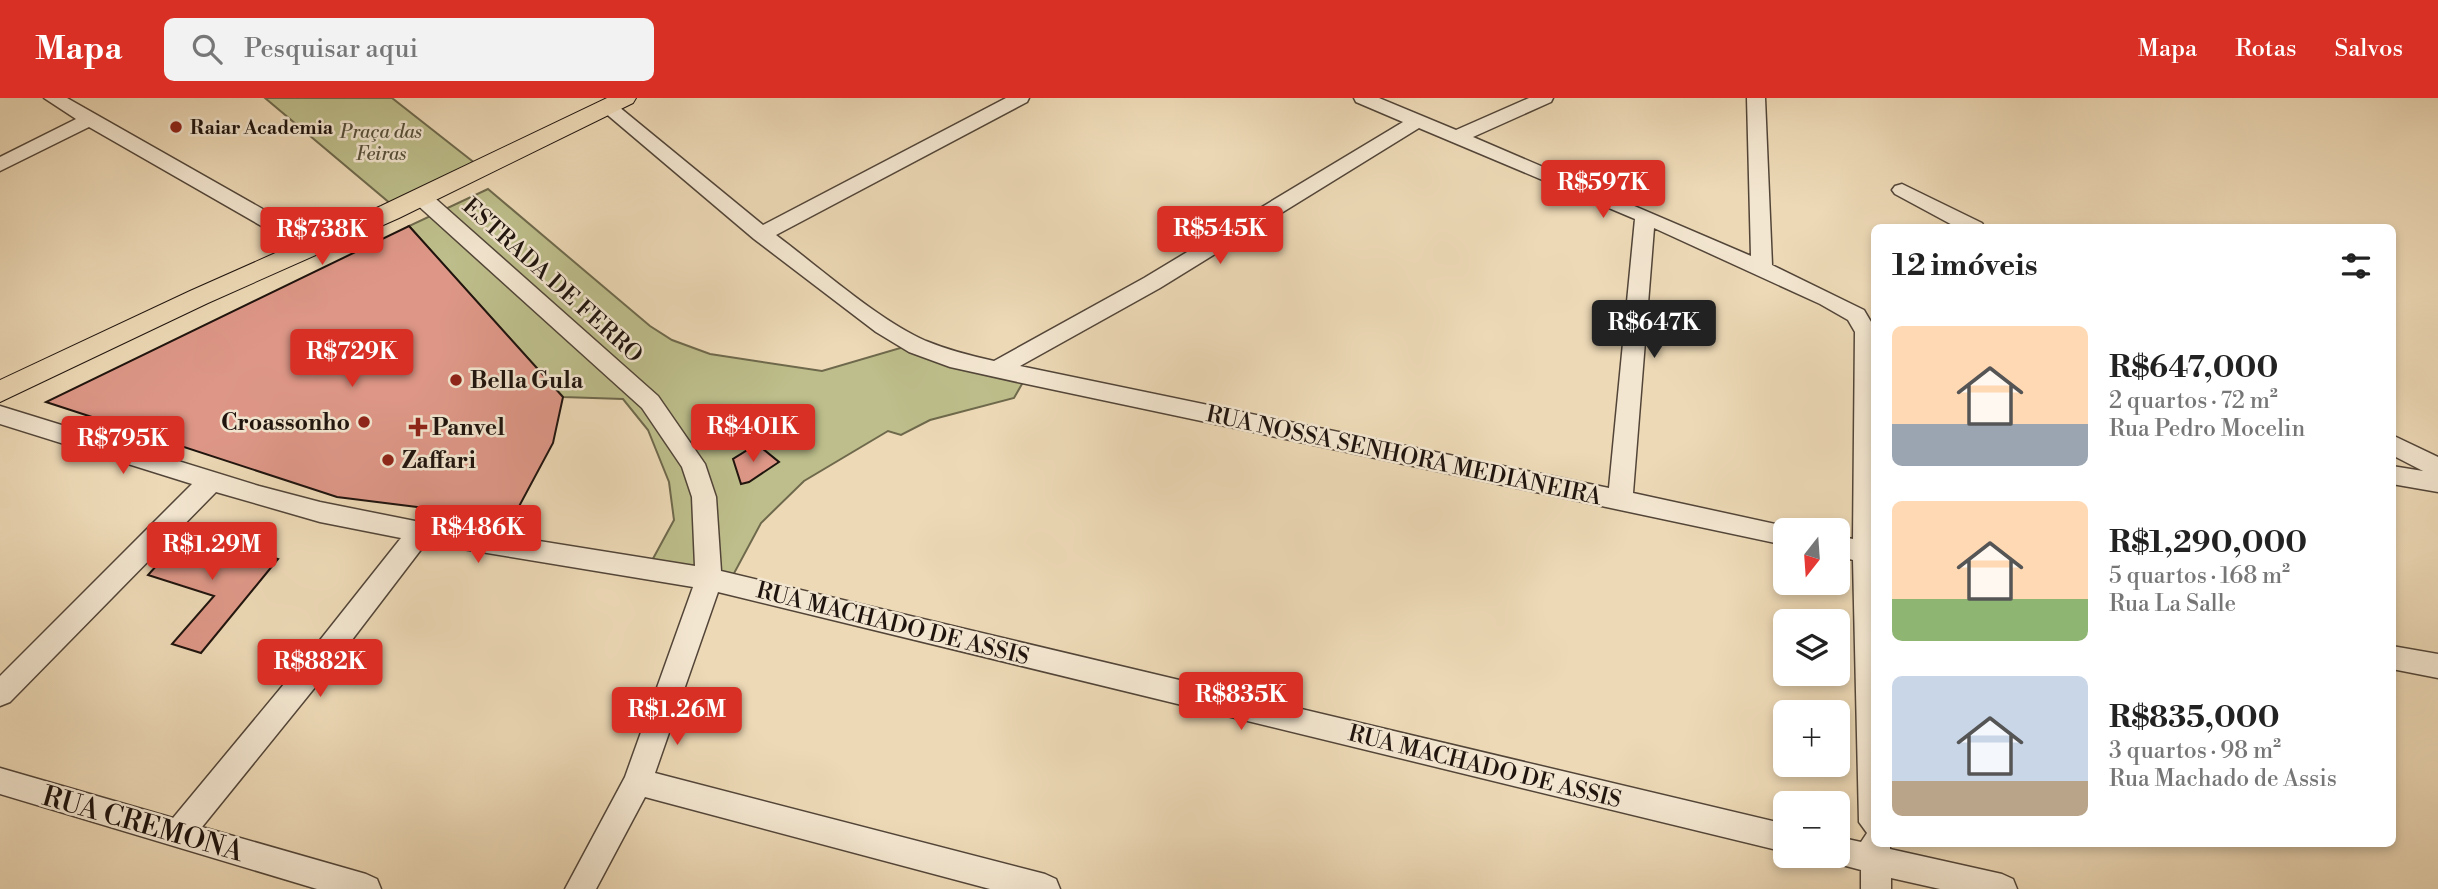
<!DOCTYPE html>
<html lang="pt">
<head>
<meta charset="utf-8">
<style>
	:root { --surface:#fff; --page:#f2f2f2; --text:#222; --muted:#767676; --accent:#d93025 }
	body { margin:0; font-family:"Libre Bodoni",serif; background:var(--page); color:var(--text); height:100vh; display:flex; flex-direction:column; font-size:26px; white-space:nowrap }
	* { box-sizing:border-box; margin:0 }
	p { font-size:23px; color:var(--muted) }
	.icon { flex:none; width:38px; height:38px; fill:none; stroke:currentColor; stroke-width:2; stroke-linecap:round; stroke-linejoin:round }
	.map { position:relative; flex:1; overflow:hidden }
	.drawer { position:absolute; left:1871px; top:126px; width:525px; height:623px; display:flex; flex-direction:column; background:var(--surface); border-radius:10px; box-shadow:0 4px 10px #0003 }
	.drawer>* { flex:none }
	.needle { width:46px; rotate:197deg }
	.fabs { position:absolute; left:1773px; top:420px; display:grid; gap:14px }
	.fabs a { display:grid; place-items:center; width:77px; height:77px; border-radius:10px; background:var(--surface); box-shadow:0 4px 10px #0003; font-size:35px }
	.price { position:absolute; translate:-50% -60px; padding:0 16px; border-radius:7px; background:var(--accent); color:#fff; font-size:23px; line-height:46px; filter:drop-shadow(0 2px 4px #0008) }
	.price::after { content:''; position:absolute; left:50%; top:42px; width:21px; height:16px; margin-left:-10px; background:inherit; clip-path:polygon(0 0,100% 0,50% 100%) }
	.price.active { background:#222; color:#fff }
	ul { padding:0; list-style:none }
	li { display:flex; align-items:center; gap:21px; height:175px; padding:0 21px }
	li span { display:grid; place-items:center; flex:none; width:196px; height:140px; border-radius:10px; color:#555 }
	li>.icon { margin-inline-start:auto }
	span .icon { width:84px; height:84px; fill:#fffc; stroke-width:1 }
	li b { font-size:30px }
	h2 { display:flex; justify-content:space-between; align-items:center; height:84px; padding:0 21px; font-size:30px }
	header { display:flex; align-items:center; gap:42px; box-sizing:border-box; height:98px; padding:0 35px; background:var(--accent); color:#fff }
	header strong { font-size:33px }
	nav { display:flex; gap:38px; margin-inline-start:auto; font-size:24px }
	.search { width:490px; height:63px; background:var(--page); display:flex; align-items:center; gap:18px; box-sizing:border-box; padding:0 24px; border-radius:10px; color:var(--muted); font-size:26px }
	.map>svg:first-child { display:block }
</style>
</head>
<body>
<header>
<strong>Mapa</strong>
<div class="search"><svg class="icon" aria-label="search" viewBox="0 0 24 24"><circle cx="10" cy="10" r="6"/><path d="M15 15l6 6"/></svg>Pesquisar aqui</div>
<nav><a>Mapa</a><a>Rotas</a><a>Salvos</a></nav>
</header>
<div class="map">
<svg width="2438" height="791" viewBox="0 0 2438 791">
	<rect width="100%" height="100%" fill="#edd9b6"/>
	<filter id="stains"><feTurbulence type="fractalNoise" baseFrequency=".00286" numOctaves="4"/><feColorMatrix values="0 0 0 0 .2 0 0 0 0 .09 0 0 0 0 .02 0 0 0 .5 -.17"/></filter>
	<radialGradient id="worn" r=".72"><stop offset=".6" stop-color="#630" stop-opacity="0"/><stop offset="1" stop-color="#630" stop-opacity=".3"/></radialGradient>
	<path fill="#bdbe8b" stroke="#6e694c" stroke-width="2" d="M 265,0 L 392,0 L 476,66 L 391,106 Z
		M 488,91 L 650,228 L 672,242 L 710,256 L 822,273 L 907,248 L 1026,279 L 1014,300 L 930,322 L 901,337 L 888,333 L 804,383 L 761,425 L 731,481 L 649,468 L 674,422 L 669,384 L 648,332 L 623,301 L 563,299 L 409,128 Z"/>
	<path fill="#de9787" stroke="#1f140e" stroke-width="2" d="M 409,128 L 563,299 L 553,345 L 516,414 L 501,426 L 479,433 L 459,426 L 433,411 L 337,399 L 46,304 Z
		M 757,346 L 779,364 L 749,384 L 741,386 L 733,361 Z
		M 187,434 L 278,461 L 201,555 L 172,546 L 214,498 L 148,477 Z"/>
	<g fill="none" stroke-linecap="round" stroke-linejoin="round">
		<g stroke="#524538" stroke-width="3">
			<path id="minor" d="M 44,0 L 67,0 L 319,143 L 322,148 L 319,153 L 305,153 L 89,29 L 0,73 L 0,59 L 76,21 Z
				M 1006,0 L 1029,0 L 1027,4 L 776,137 C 819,169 878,222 926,243 C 948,252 971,258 994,263 L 1144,180 L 1403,24 L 1356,4 L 1354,0 L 1379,0 L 1456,32 L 1529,0 L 1553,0 L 1551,4 L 1473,39 L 1751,158 L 1747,0 L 1765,0 L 1772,167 L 1864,212 L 1874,229 L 1874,746 L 1890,746 L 1890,751 L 2002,776 L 2013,781 L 2017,791 L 1940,791 L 1891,780 L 1891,791 L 1861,791 L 1861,772 L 1827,763 L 1825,758 L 1838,758 L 1838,739 L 1861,744 L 1867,735 L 1859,724 L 1853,462 L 1838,458 L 1838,438 L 1853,441 L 1855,234 L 1848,222 L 1820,206 L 1654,130 L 1633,395 L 1794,430 L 1795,432 L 1785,432 L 1785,447 L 1022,285 L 950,269 L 909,254 L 876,234 L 754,141 L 597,8 L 606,2 L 613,4 L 763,127 ZM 1419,30 L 1635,121 L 1609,390 L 1020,268 L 1160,190 Z
				M 1902,86 L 1982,125 L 1985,130 L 1958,130 L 1895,96 L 1892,92 L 1895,88 Z
				M 421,93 L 428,94 L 658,298 L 705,366 L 716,399 L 721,473 L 1785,726 L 1785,754 L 718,494 L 655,675 L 1045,776 L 1056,781 L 1060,791 L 990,791 L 645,699 L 596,791 L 565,791 L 625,679 L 693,489 L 426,445 L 329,572 L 202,729 L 366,776 L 377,781 L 381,791 L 317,791 L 0,696 L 0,670 L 173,720 L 309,556 L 401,440 L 320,424 L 216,394 L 10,604 L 0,608 L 0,578 L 192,386 L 0,326 L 0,308 L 259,388 L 320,404 L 420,424 L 695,468 L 692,399 L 682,369 L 642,310 L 414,104 L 411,99 L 414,94 Z
				M 2392,337 L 2438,359 L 2438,394 L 2392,386 L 2392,368 L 2423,373 L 2392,357 Z
				M 2392,548 L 2438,556 L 2438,580 L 2392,571 Z"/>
		</g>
		<g stroke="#1f140e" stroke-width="2">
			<path id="major" d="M 607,0 L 636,0 L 633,5 L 399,120 L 208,205 L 0,304 L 0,282 L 190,193 L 381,108 Z"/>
		</g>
		<use href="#minor" fill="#f3e6d0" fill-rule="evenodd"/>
		<use href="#major" fill="#edd9b6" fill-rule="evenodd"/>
	</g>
	<g fill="#8f2418" stroke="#f3e6d0" stroke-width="2.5">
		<circle cx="176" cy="29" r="7"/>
		<circle cx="456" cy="282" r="7"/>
		<circle cx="364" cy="324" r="7"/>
		<path d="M414.5 318.5h7v7h7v7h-7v7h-7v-7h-7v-7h7z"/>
		<circle cx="388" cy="362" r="7"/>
	</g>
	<g text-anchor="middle" stroke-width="5" stroke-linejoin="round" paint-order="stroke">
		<g font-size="19" font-weight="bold" fill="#1f140e" stroke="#f3e6d0" text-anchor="start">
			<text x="190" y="36">Raiar Academia</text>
		</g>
		<g font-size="19" font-style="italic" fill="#56503a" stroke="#f3e6d0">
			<text x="381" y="40">Praça das<tspan x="381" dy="22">Feiras</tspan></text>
		</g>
		<g font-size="23" fill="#1f140e" stroke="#f3e6d0">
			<text transform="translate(553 182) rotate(42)" y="8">ESTRADA DE FERRO</text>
			<text transform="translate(1404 357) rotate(12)" y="8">RUA NOSSA SENHORA MEDIANEIRA</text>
			<text transform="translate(893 525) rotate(14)" y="8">RUA MACHADO DE ASSIS</text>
			<text transform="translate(1485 668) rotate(14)" y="8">RUA MACHADO DE ASSIS</text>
		</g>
		<g font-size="23" font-weight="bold" fill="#1f140e" stroke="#f3e6d0" text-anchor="start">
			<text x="470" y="290">Bella Gula</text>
			<text x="350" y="332" text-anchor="end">Croassonho</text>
			<text x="432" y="337">Panvel</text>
			<text x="402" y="370">Zaffari</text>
		</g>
		<g font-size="28" fill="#1f140e" stroke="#f3e6d0">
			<text transform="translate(143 725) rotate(16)" y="10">RUA CREMONA</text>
		</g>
	</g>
	<rect width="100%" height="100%" filter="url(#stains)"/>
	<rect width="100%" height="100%" fill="url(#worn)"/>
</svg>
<div class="fabs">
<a><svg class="needle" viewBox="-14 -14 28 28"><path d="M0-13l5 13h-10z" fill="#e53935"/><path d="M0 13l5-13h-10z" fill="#767676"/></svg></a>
<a><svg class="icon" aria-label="layers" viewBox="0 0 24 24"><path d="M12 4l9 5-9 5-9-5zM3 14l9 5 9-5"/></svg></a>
<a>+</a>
<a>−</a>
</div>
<b class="price" style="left:1603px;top:122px">R$597K</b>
<b class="price" style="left:1220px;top:168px">R$545K</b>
<b class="price" style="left:322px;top:169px">R$738K</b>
<b class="price active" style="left:1654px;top:262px">R$647K</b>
<b class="price" style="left:352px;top:291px">R$729K</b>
<b class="price" style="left:753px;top:366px">R$401K</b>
<b class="price" style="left:123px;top:378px">R$795K</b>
<b class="price" style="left:478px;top:467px">R$486K</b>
<b class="price" style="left:212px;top:484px">R$1.29M</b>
<b class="price" style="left:320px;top:601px">R$882K</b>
<b class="price" style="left:1241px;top:634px">R$835K</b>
<b class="price" style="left:677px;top:649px">R$1.26M</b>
<section class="drawer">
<h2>12 imóveis<svg class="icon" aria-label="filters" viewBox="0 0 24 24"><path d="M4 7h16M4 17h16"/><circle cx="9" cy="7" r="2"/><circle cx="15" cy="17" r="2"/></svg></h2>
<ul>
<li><span style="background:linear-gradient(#ffd9b3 70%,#9aa5b1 0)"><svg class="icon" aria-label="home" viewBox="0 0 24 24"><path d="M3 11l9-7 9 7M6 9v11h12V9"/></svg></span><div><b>R$647,000</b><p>2 quartos · 72 m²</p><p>Rua Pedro Mocelin</p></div></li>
<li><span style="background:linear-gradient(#ffd9b3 70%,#8fb573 0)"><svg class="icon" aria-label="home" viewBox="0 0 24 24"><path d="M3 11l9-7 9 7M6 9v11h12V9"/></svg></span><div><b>R$1,290,000</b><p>5 quartos · 168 m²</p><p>Rua La Salle</p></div></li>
<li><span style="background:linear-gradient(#c9d6e8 75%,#b9a48a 0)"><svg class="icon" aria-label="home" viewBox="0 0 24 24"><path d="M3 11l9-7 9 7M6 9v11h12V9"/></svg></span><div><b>R$835,000</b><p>3 quartos · 98 m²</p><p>Rua Machado de Assis</p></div></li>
</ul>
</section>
</div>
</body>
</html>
